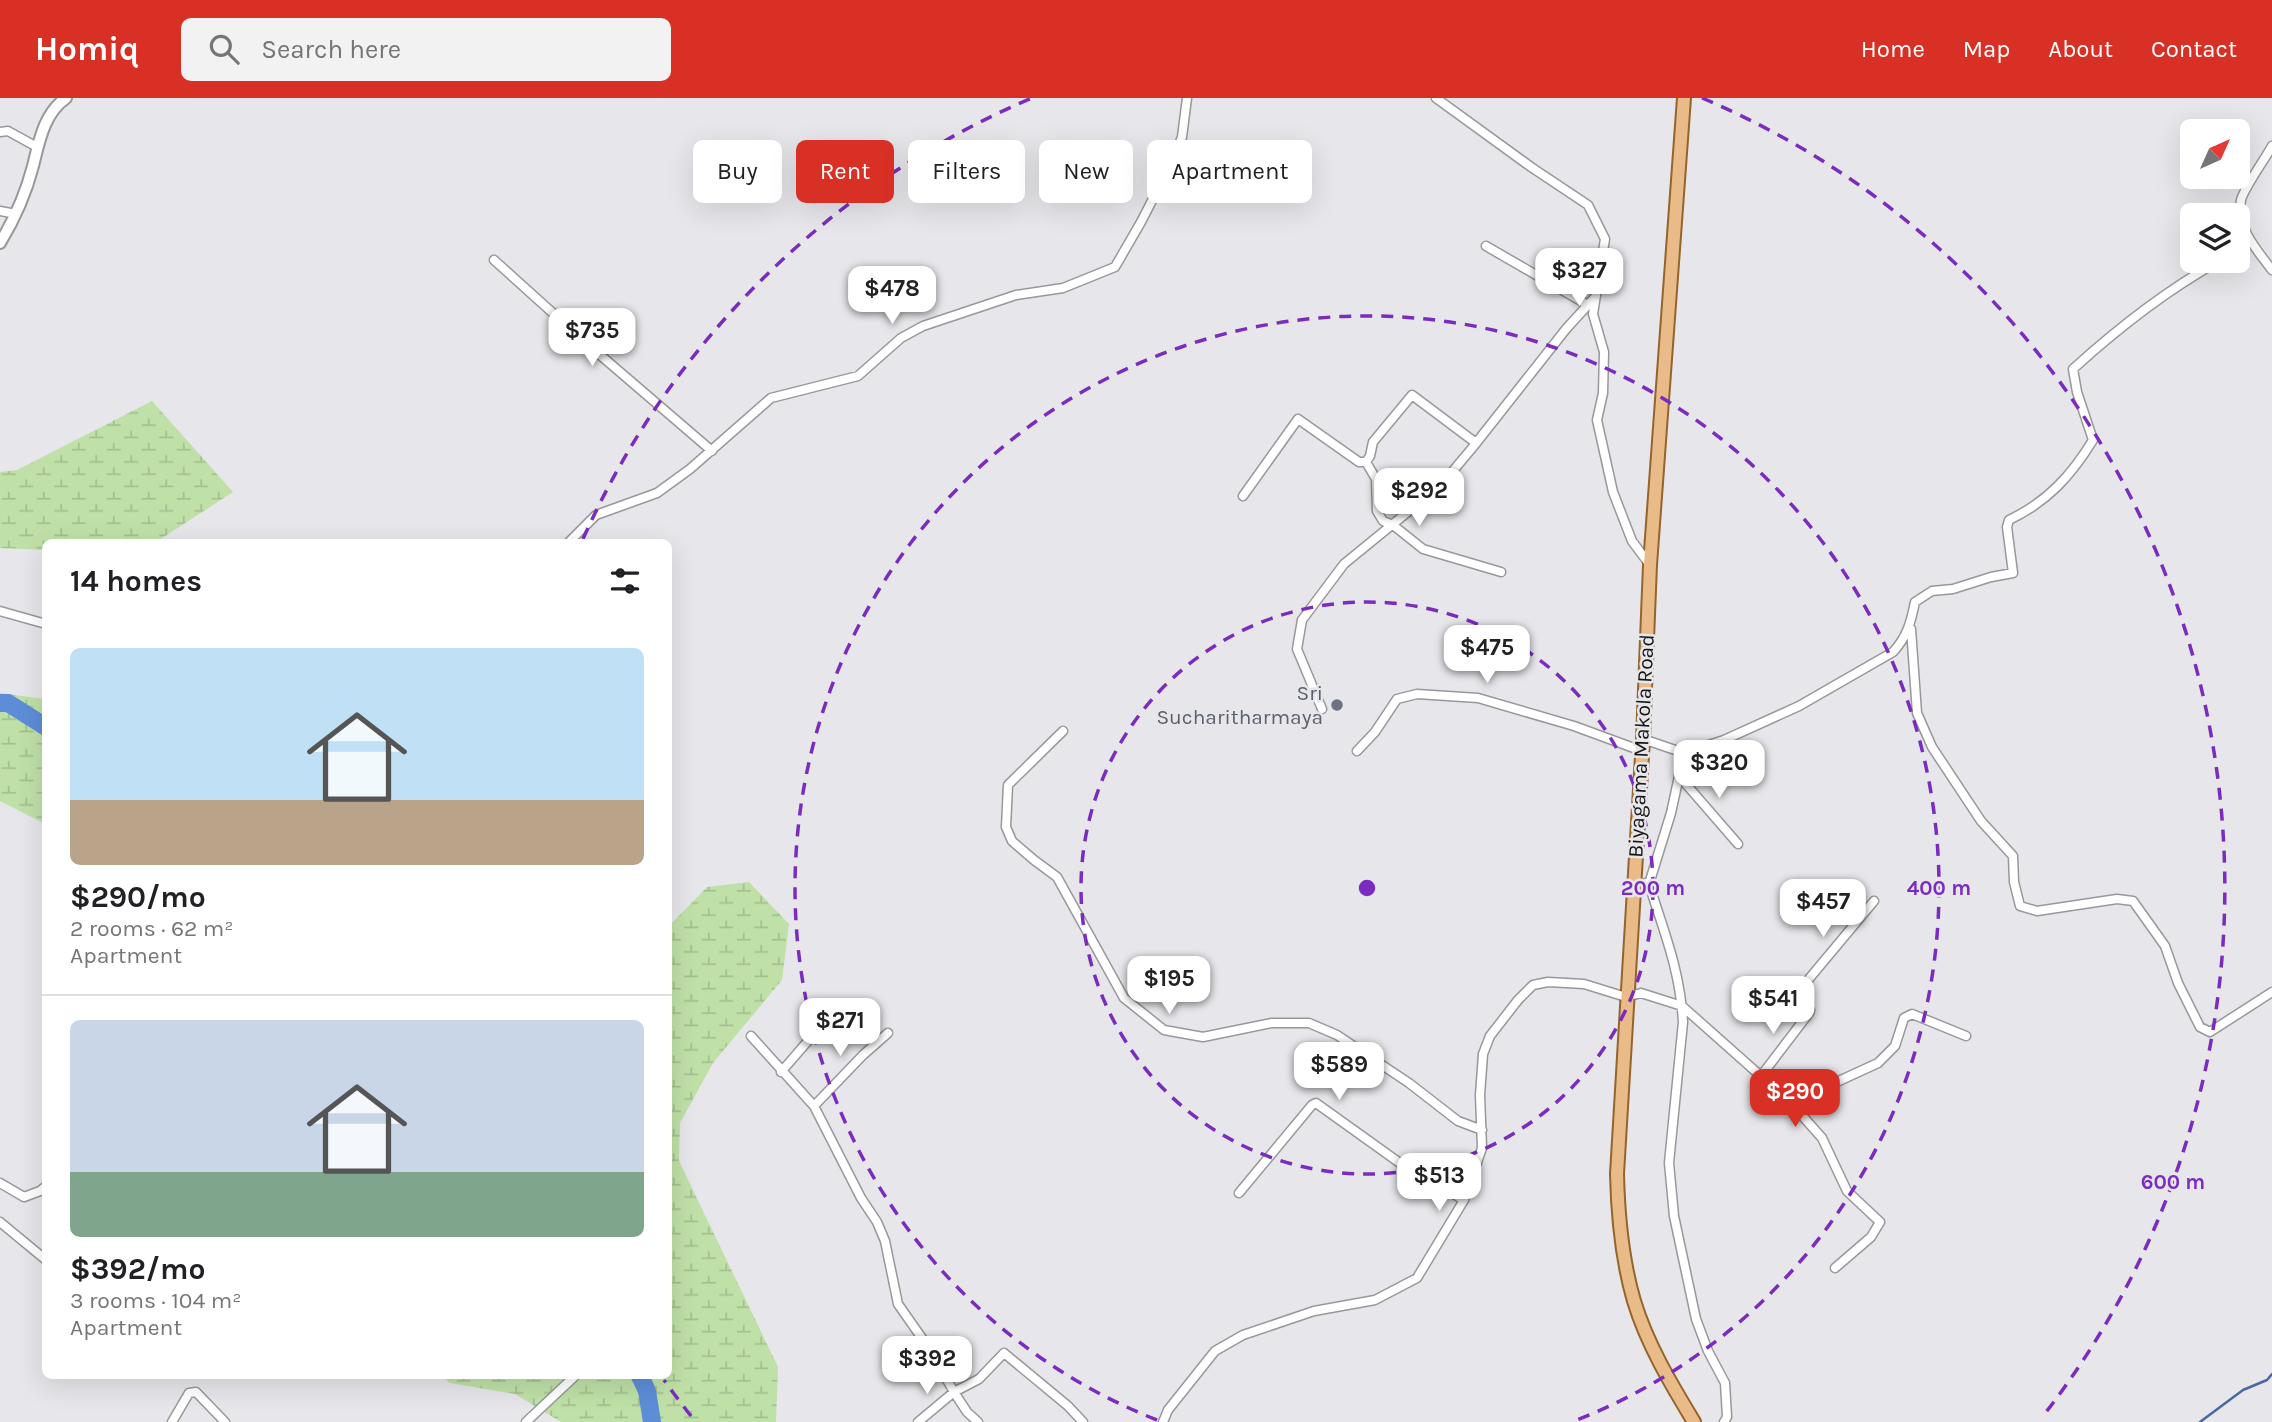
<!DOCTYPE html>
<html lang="en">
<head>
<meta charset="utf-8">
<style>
	:root { --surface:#fff; --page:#f2f2f2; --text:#202124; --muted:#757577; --line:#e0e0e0; --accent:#d93025 }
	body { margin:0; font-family:Karla,sans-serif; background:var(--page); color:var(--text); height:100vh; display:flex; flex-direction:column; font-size:26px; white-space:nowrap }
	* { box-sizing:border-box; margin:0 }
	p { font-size:23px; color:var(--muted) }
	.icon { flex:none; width:38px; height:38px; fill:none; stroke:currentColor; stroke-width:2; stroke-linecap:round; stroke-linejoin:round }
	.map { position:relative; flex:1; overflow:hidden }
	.side { position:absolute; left:42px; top:441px; width:630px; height:840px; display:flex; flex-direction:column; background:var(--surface); border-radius:10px; box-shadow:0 7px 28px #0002 }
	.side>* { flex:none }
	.guide { position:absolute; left:693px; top:42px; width:665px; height:63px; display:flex; gap:14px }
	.needle { width:46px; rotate:45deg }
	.controls { position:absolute; left:2180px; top:21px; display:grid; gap:14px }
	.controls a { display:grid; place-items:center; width:70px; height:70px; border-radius:10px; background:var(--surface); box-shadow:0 7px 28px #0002; font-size:35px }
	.price { position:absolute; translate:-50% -60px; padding:0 16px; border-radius:14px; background:#fff; color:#222; font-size:23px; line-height:46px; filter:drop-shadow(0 2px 4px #0008) }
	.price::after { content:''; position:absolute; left:50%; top:42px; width:21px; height:16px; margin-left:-10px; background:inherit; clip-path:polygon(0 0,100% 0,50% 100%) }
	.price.selected { background:var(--accent); color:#fff }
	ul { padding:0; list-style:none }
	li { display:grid; align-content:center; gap:14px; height:371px; padding:0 28px }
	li+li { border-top:2px solid var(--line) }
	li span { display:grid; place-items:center; height:217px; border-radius:10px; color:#555 }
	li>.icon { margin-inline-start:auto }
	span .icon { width:126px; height:126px; fill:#fffc; stroke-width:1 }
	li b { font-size:30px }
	h2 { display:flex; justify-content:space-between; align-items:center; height:84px; padding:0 28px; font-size:30px }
	.tag { padding:0 24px; border-radius:10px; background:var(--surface); box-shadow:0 7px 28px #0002; font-size:24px; line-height:63px }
	.tag.selected { background:var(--accent); color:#fff }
	header { display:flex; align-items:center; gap:42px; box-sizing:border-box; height:98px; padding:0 35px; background:var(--accent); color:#fff }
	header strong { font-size:33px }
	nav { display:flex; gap:38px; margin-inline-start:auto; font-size:24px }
	.search { width:490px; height:63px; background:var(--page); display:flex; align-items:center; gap:18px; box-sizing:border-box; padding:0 24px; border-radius:10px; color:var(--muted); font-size:26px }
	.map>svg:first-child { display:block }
</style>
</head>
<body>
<header>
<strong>Homiq</strong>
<div class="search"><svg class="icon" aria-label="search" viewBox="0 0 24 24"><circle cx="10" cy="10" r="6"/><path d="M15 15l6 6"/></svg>Search here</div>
<nav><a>Home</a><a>Map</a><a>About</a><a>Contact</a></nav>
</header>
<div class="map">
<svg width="2272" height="1324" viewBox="0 0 2272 1324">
	<defs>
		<pattern id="wetland-marsh" width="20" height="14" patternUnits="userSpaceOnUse" patternTransform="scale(1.75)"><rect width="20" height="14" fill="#bfe1a7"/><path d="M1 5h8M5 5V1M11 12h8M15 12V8" fill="none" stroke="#a3c08f"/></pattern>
	</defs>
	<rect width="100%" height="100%" fill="#e7e7eb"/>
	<path fill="url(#wetland-marsh)" d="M 152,303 L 233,394 L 156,444 L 46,444 L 45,452 L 0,450 L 0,374 L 17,372 Z
		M 0,595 L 45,601 L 45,726 L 0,703 Z
		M 749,784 L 789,826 L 782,882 L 713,965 L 680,1025 L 679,1063 L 778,1269 L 776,1324 L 561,1324 L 515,1296 L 450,1285 L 442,1278 L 668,1278 L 669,828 L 707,789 Z"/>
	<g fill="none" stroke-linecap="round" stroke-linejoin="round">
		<path stroke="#48699e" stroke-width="2.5" d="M 2200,1324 L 2243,1292 L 2267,1282 L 2272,1276"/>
		<path stroke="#5e8dd8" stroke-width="18" d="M 0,605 L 8,605 L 46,629
			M 640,1278 L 647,1293 L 652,1324"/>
		<g stroke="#98989b" stroke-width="11">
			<path id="street" d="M 1436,0 L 1531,69 L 1588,107 L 1605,141 L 1593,216 L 1604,254 L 1603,295 L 1597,322 L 1613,394 L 1632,443 L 1650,467
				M 0,34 L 8,33 L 37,49
				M 2272,48 C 2265,61 2244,90 2241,102 C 2236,130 2257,152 2272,172
				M 0,113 L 16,116
				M 1486,148 L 1588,207
				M 2238,150 L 2249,142
				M 494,162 L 585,244 L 712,353
				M 1366,364 L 1376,381 L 1377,413 L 1383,423 L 1393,427 L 1423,451 L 1501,474
				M 1243,398 L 1298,321 L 1359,364 L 1366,364 L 1370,358 L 1373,344 L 1412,297 L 1476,345
				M 569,444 L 596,417 L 657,395 L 690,371 L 771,300 L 858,278 L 901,240 L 923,228 L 1016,197 L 1063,190 L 1115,169 L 1141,124 L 1174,60 L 1182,39 L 1187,0
				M 0,513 L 46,526
				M 1911,531 L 1917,615 L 1932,649 L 1981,723 L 2013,758 L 2014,784 L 2020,808 L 2037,813 L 2117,801 L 2133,803 L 2165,848 L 2178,885 L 2200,929 L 2210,934 L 2272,894
				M 1322,611 L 1297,551 L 1302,522 L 1344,466 L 1442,386 L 1473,349 L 1566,231 L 1596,198
				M 1063,633 L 1008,687 L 1006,729 L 1012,743 L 1034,762 L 1057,779 L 1124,900 L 1164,932 L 1203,939 L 1272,925 L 1309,925 L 1337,937 L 1409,985 L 1458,1023 L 1482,1032
				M 1643,641 L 1684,655 L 1724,642 L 1799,608 L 1893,554 C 1907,539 1911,524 1915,504 L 1932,493 L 1953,491 L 1991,479 L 2013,475 L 2007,429 L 2009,422 C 2047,404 2071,378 2093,342 L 2077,294 L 2073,271 C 2117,231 2167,192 2219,163
				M 1357,653 L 1375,634 L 1397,601 L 1417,596 L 1478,600 L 1574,628 L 1642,653
				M 1679,678 L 1738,746
				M 1646,785 L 1649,786 L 1671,715 L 1684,655
				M 1649,786 C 1664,834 1680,872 1683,924 L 1669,1065 L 1674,1118 L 1696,1221 L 1708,1253 L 1725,1285 L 1727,1319 L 1724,1324
				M 751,938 L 814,1008 L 861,1100 L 877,1124 L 885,1143 L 898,1206 L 926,1246 L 954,1294 L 979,1281 L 1004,1255 L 1068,1308 L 1083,1324
				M 781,974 L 840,906
				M 1761,978 L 1809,915 L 1810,912 L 1796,897 L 1798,894 L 1874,803
				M 1791,1005 L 1878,965 L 1895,948 L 1904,920 L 1912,916 L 1966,938
				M 814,1008 L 863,957 L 888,935
				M 0,1085 L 24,1099 L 40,1093 L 46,1088
				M 1239,1095 L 1312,1007 L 1316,1005 L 1404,1068 L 1464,1102
				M 0,1124 L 46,1162
				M 172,1324 L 189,1295 L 196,1294 L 225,1324
				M 526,1324 L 575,1278
				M 918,1324 L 954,1294 L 967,1314 L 978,1324
				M 1163,1324 L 1168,1312 L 1215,1253 L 1243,1237 L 1314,1213 L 1375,1202 L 1417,1180 L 1464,1102 L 1482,1050 L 1480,997 L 1483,956 L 1490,938 L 1518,902 L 1533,887 L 1548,884 L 1584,886 L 1626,899 L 1641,895 L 1682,908 L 1791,1005 L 1822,1040 L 1847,1093 L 1880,1124 L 1871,1139 L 1835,1170"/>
		</g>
		<g stroke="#98989b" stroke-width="14">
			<path id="secondary" d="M 0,145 C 14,122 26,95 33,68 C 39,44 44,15 66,0"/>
		</g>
		<g stroke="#95642c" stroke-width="16">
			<path id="primary" d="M 1684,0 L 1650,467 L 1643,641 L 1617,1076 C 1618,1119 1622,1162 1634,1203 C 1647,1246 1671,1286 1694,1324"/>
		</g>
		<use href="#street" stroke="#fff" stroke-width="8"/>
		<use href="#secondary" stroke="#fff" stroke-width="10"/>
		<use href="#primary" stroke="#e8bb88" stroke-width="12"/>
	</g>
	<g fill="none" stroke="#7b2cbf" stroke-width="3.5" stroke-dasharray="12 9">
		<circle cx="1367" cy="790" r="286"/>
		<path d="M1157 1322A572 572 0 1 1 1577 1322"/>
		<path d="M691 1318A858 858 0 0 1 664 1282M583 441A858 858 0 0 1 1032 0M1702 0A858 858 0 0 1 2043 1318"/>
	</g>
	<circle fill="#6b7280" stroke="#e7e7eb" stroke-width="2.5" cx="1337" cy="607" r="7"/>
	<g text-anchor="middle" stroke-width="5" stroke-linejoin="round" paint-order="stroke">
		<g font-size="21" fill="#5b616d" stroke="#e7e7eb" text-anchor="end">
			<text x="1323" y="602">Sri<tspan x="1323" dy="24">Sucharitharmaya</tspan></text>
		</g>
		<g font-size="21" fill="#161617" stroke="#e7e7eb">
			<text transform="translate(1641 648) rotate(-87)" y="7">Biyagama Makola Road</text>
		</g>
	</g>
	<circle cx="1367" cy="790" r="10" fill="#7b2cbf" stroke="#e7e7eb" stroke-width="3.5"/>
	<g font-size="21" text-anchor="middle" font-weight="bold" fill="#7b2cbf" stroke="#e7e7eb" stroke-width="5" stroke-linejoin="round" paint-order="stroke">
		<text x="1653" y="797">200 m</text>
		<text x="1939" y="797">400 m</text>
		<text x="2173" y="1091">600 m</text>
	</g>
</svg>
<div class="controls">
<a><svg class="needle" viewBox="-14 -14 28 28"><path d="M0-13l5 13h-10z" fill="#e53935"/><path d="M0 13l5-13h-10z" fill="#757577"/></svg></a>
<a><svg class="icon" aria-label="layers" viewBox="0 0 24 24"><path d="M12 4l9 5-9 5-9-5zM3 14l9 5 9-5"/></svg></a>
</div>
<b class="price" style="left:1579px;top:210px">$327</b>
<b class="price" style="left:892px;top:228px">$478</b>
<b class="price" style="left:592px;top:270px">$735</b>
<b class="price" style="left:1419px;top:430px">$292</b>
<b class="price" style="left:1487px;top:587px">$475</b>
<b class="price" style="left:1719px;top:702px">$320</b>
<b class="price" style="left:1823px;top:841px">$457</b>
<b class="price" style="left:1169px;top:918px">$195</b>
<b class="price" style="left:1773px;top:938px">$541</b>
<b class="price" style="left:840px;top:960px">$271</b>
<b class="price" style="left:1339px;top:1004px">$589</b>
<b class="price selected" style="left:1795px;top:1031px">$290</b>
<b class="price" style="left:1439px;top:1115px">$513</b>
<b class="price" style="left:927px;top:1298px">$392</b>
<div class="guide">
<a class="tag">Buy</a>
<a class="tag selected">Rent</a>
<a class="tag">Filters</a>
<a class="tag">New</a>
<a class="tag">Apartment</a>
</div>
<section class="side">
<h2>14 homes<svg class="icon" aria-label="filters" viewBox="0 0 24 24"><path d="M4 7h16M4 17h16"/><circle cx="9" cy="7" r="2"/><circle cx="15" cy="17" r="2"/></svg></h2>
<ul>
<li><span style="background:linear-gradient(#bfe0f5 70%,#b9a48a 0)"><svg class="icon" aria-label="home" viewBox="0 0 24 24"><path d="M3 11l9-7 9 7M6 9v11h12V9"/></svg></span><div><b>$290/mo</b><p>2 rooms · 62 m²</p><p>Apartment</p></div></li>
<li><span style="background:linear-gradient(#c9d6e8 70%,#7fa58c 0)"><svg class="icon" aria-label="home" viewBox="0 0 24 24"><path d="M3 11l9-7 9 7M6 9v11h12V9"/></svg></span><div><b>$392/mo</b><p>3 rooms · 104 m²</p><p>Apartment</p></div></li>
</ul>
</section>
</div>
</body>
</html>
